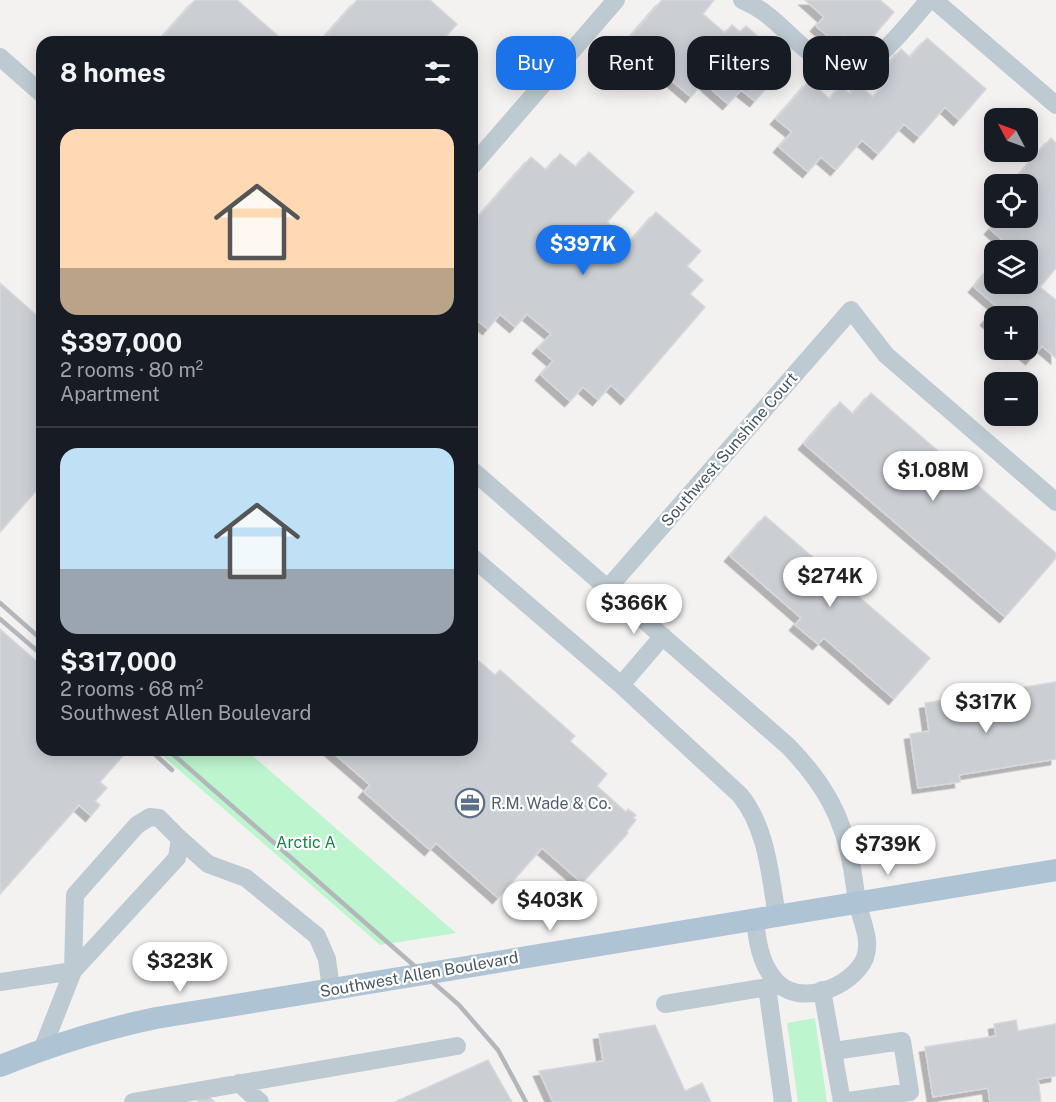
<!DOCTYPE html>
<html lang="en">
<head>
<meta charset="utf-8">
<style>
	:root { --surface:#171b24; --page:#242831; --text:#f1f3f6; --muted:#9ea1a6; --line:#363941; --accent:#1a73e8 }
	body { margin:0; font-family:"Public Sans",sans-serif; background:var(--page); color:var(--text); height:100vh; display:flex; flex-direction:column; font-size:22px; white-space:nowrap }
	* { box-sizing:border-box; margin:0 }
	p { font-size:20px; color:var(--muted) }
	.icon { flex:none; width:33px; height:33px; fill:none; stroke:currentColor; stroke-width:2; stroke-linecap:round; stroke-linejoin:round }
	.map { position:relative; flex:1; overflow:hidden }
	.side { position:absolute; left:36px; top:36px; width:442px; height:720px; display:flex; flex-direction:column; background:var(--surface); border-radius:18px; box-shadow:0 3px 15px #0003 }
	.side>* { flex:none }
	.guide { position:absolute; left:496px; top:36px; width:470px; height:54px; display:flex; gap:12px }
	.needle { width:39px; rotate:311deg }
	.fabs { position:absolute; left:984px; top:108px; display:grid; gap:12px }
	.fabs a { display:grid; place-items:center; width:54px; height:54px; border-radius:12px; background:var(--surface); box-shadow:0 3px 15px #0003; font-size:30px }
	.price { position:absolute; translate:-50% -51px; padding:0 14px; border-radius:21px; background:#fff; color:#222; font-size:20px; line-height:39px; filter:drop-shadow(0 2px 3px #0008) }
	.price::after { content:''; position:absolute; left:50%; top:36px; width:18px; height:14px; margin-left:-9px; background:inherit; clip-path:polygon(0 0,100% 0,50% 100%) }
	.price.active { background:var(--accent); color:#fff }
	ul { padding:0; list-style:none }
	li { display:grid; align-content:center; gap:12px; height:318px; padding:0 24px }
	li+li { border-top:2px solid var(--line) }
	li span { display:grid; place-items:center; height:186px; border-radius:18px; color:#555 }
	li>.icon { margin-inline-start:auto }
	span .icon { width:108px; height:108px; fill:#fffc; stroke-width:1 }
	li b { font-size:26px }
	h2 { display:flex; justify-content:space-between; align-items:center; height:72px; padding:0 24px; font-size:26px }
	.chip { padding:0 21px; border-radius:18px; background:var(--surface); box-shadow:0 3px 15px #0003; font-size:21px; line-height:54px }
	.chip.active { background:var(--accent); color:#fff }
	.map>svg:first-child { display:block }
</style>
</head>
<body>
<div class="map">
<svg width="1056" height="1102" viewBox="0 0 1056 1102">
	<defs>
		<filter id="shadow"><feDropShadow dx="-5.5" dy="5.5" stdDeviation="0" flood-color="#0004"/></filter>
	</defs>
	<rect width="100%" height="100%" fill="#f4f1f1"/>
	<path fill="#bcf5ce" d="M 156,750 L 246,750 L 456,933 L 380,945 Z
		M 815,1018 L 827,1102 L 798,1102 L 787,1023 Z"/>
	<path fill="#cbcfd4" stroke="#d5d8dd" stroke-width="1.5" filter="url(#shadow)" d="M 195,0 L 237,0 L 285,42 L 158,42 Z
		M 357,0 L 430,0 L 457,24 L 441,42 L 320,42 Z
		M 662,0 L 714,0 L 703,14 L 725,33 L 732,25 L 740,32 L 746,26 L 788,63 L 755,101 L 741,90 L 728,104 L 703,82 L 691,97 L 657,68 L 644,82 L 614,56 Z
		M 805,0 L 880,0 L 894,12 L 869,41 L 854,42 L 845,35 L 837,44 L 816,26 L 824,17 Z
		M 927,38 L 986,89 L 959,120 L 945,107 L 919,137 L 904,124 L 878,154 L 862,140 L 836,170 L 821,157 L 808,172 L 779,147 L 792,132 L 776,119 L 809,81 L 830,99 L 841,86 L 850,94 L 858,84 L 873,97 L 888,81 L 880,74 L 901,49 L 910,57 Z
		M 1051,138 L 1056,143 L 1056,268 L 1040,287 L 1056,300 L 1056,358 L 1042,346 L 1031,359 L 1020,350 L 1028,350 L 1028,316 L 994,316 L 994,327 L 986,320 L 997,307 L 974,287 L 994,263 L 994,284 L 1028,284 L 1028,250 L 1005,250 L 1009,246 L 990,229 L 1000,218 L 1028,218 L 1028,184 L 1014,184 L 1012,183 Z
		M 589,152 L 634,192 L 607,222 L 630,242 L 656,212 L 701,251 L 687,266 L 703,280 L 690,294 L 705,307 L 626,399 L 611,385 L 598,400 L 583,387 L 570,401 L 541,375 L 553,361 L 538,348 L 551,334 L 527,314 L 515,327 L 500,314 L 488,329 L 472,316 L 472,224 L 531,157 L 546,170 L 560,154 L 576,167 Z
		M 0,283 L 42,320 L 42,484 L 0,532 Z
		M 871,393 L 1056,553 L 1056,558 L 1005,617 L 804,444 L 840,402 L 853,414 Z
		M 765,516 L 930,658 L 894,699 L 824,638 L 818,644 L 795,625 L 801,618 L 730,556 Z
		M 0,629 L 42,666 L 42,750 L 128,750 L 100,782 L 107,788 L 95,801 L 100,805 L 91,816 L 79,805 L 0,894 Z
		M 472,655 L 495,675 L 500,670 L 575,736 L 570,741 L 607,774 L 597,786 L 626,812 L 628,809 L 636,815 L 633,818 L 636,820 L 627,831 L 628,833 L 582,883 L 542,848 L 498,898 L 436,843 L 430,850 L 364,792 L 370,785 L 330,750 L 472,750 Z
		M 1056,682 L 1056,759 L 959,775 L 960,782 L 918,788 L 910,734 L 929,731 L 925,703 Z
		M 1016,1020 L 1018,1031 L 1056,1024 L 1056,1076 L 1038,1079 L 1041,1102 L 990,1102 L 988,1088 L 933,1097 L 925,1047 L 996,1036 L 994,1024 Z
		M 655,1025 L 685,1091 L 702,1083 L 711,1102 L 553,1102 L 539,1071 L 603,1061 L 599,1034 Z
		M 488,1060 L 512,1102 L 395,1102 Z
		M 205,1094 L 215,1102 L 198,1102 Z"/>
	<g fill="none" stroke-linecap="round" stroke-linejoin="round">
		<path stroke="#becad2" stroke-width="18" d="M 742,0 C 750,4 759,8 766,14 C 794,34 823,81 863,66 C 882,58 914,17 929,0
			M 934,0 L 1056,105
			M 0,57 L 42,94
			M 472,166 L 616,0
			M 472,470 L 788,746 C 823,782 844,817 852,868 C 854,879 855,890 857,900 C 860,919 872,938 865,958 C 852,988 797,1009 774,979 C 760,962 757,940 755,919
			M 472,557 L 621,685 L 663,636
			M 608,588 L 851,310 L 886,355 L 1056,502
			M 621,685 L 740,795 C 767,828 770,875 777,916
			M 180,839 L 208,864 L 246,878 L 317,936 L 327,959 L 331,989
			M 0,982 L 73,971 L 75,895 L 137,825 L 150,817 L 159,818 L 180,839 L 177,858 L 73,971 L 42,1050
			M 767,987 L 783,1102
			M 822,990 L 842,1102 L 910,1092 L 902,1041 L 834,1051
			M 665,1004 L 780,985
			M 239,1083 L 260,1102
			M 133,1102 L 457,1046"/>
		<path stroke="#aec3d3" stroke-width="22" d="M 0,1066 C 50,1046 103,1029 156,1018 L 1056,870"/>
		<path stroke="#b3b7bc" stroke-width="4.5" d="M 0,603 L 42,640
			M 0,619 L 42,655
			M 150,750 L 172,770
			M 168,750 L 459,1005 L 498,1050 L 526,1102"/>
	</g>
	<defs>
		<g id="office-ring" transform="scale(1.5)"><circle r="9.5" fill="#fff" stroke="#5c6f8a" stroke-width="1.5"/><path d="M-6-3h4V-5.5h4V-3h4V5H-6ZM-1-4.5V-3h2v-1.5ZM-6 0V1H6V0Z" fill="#5c6f8a"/></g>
	</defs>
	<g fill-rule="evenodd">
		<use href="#office-ring" x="470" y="803"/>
	</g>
	<g text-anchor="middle" stroke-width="4.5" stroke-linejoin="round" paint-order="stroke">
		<g font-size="16" fill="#475661" stroke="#fff">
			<text transform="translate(729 449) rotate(-49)" y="6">Southwest Sunshine Court</text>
			<text transform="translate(419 974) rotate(-10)" y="6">Southwest Allen Boulevard</text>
		</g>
		<g font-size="16" fill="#4e5e75" stroke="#fff" text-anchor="start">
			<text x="491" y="809">R.M. Wade &amp; Co.</text>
		</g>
		<g font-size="16" fill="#0d8742" stroke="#fff">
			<text x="306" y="848">Arctic A</text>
		</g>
	</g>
</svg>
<div class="fabs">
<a><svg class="needle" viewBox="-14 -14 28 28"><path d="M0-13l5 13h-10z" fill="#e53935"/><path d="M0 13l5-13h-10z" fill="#9ea1a6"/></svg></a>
<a><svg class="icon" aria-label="locate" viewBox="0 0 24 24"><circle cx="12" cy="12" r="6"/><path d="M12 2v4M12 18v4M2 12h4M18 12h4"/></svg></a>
<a><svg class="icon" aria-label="layers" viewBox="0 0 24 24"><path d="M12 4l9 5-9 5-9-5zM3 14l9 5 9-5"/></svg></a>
<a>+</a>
<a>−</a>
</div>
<b class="price active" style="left:583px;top:276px">$397K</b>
<b class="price" style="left:933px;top:502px">$1.08M</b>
<b class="price" style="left:830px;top:608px">$274K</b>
<b class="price" style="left:634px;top:635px">$366K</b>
<b class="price" style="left:986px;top:734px">$317K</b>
<b class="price" style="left:888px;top:876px">$739K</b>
<b class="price" style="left:550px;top:932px">$403K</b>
<b class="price" style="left:180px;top:993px">$323K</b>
<div class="guide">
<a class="chip active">Buy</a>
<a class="chip">Rent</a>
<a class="chip">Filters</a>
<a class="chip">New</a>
</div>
<section class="side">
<h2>8 homes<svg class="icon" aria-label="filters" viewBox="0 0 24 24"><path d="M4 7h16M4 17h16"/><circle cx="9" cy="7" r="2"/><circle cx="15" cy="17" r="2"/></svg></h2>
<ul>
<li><span style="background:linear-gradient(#ffd9b3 75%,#b9a48a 0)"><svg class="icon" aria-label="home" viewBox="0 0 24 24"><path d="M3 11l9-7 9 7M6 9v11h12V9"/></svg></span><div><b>$397,000</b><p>2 rooms · 80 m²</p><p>Apartment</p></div></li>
<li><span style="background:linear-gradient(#bfe0f5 65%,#9aa5b1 0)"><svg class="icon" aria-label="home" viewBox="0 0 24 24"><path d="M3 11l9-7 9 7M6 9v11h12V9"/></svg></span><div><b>$317,000</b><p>2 rooms · 68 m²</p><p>Southwest Allen Boulevard</p></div></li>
</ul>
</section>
</div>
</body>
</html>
